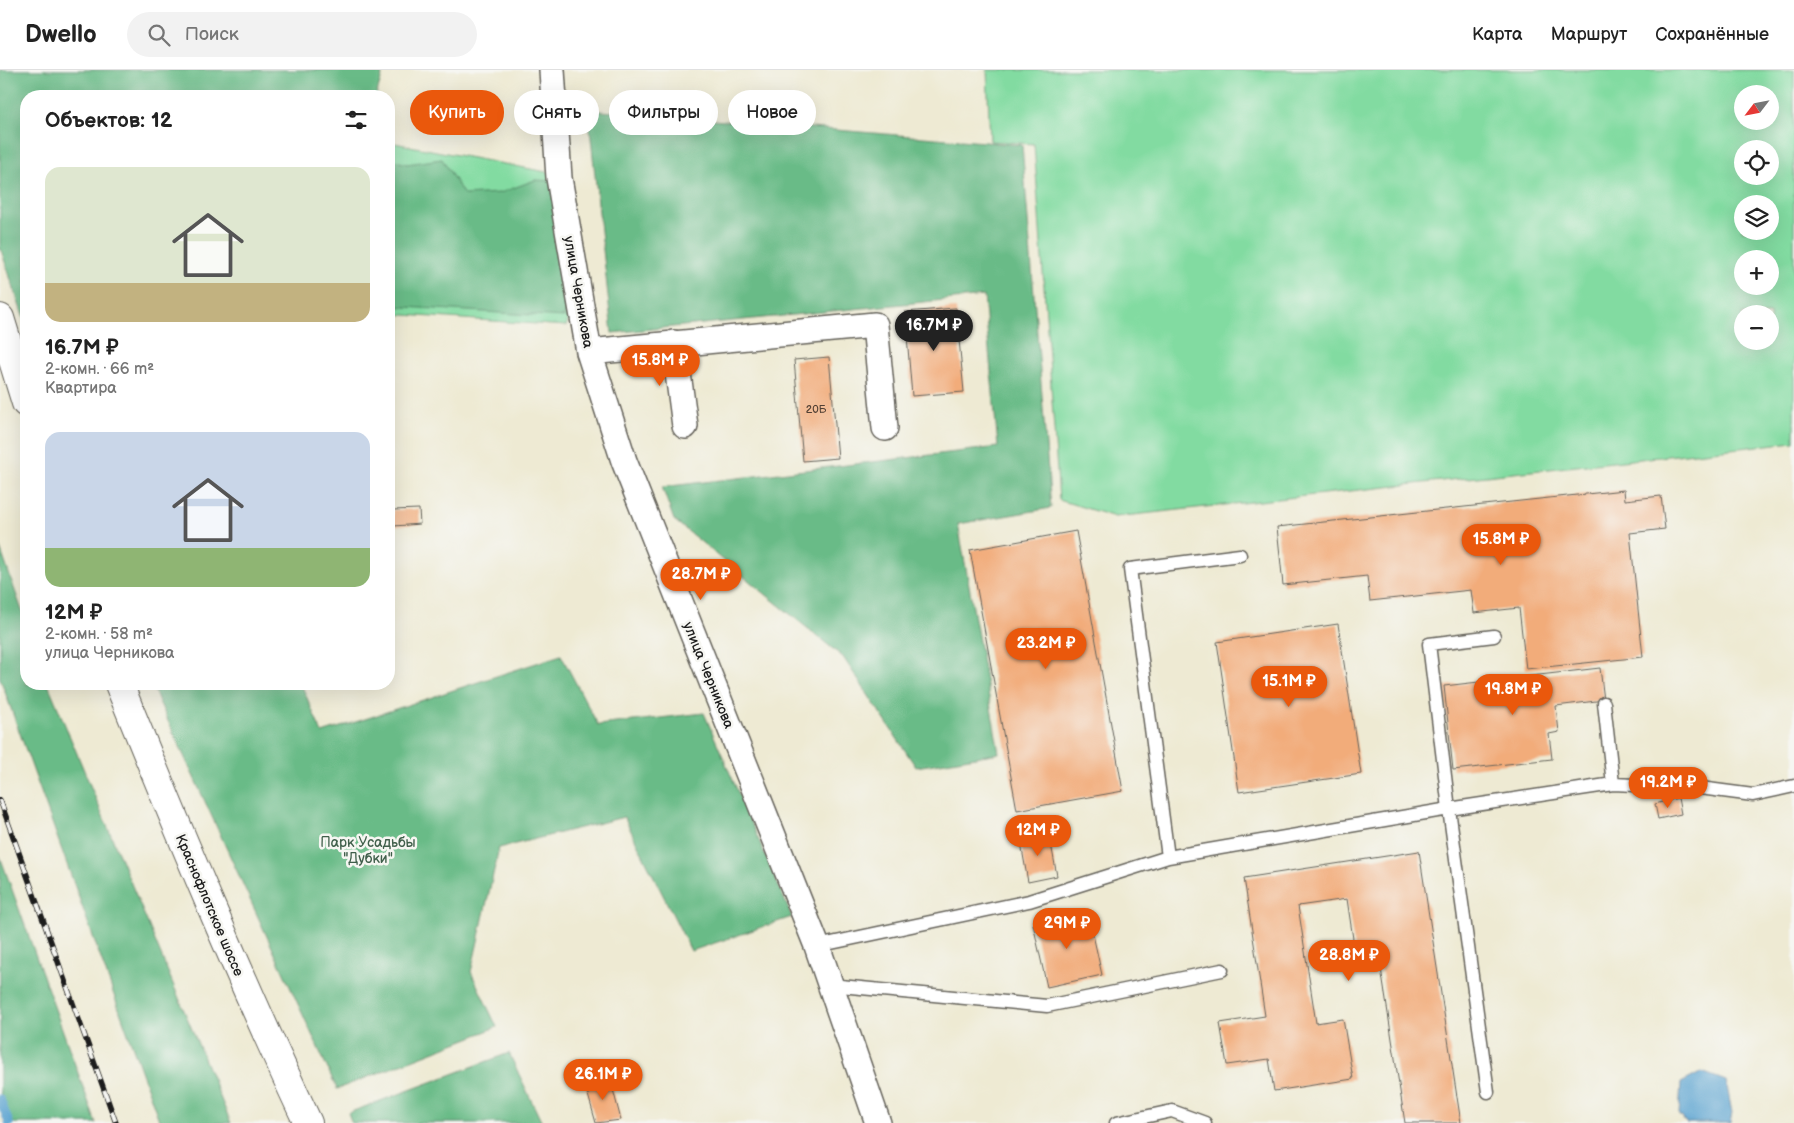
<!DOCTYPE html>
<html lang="ru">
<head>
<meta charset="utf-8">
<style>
	:root { --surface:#fff; --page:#f2f2f2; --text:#222; --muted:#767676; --line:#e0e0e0; --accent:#ea580c }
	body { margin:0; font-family:"Balsamiq Sans",sans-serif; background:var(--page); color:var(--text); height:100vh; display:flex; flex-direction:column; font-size:19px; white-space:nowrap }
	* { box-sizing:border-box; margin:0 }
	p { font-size:16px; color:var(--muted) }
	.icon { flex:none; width:28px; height:28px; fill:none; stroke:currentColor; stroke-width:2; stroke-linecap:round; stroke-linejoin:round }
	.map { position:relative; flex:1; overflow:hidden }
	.drawer { position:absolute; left:20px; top:20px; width:375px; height:600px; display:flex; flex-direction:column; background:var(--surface); border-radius:20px; box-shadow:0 5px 20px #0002 }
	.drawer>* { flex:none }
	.guide { position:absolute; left:410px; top:20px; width:475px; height:45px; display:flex; gap:10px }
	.needle { width:32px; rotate:238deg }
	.fabs { position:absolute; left:1734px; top:15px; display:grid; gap:10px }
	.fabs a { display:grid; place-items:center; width:45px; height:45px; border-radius:50%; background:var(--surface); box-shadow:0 5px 20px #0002; font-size:25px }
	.price { position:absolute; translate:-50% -42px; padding:0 11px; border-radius:18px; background:var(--accent); color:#fff; font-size:16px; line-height:32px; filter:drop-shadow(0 1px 2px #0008) }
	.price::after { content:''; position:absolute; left:50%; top:30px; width:15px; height:11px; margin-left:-8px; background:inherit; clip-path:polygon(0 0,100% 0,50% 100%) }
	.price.selected { background:#222; color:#fff }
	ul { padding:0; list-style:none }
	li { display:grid; align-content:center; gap:10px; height:265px; padding:0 25px }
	li span { display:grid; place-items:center; height:155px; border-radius:15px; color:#555 }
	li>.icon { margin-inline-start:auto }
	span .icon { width:90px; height:90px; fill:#fffc; stroke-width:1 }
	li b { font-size:21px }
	h2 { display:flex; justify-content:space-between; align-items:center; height:60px; padding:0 25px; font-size:21px }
	.chip { padding:0 18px; border-radius:22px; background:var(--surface); box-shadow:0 5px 20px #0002; font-size:18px; line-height:45px }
	.chip.selected { background:var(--accent); color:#fff }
	header { display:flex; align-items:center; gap:30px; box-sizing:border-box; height:70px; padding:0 25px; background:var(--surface); border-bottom:1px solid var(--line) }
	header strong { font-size:24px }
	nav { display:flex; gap:28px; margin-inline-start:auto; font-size:18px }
	.search { width:350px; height:45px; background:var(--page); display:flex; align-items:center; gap:12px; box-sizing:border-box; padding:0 18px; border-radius:28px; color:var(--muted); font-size:19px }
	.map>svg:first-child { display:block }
</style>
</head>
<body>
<header>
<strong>Dwello</strong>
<div class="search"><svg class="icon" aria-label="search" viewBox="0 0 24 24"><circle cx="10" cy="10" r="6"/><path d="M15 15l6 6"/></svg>Поиск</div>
<nav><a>Карта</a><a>Маршрут</a><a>Сохранённые</a></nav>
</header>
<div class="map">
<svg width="1794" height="1053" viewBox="0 0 1794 1053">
	<rect width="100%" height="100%" fill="#f6f6f2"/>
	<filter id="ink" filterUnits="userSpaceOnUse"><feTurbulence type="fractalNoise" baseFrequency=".02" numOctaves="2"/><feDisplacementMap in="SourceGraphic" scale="10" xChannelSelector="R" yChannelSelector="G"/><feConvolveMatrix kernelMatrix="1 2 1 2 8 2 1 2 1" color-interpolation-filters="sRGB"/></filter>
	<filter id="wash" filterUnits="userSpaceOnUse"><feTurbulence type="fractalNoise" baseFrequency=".0096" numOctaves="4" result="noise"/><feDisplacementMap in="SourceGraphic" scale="20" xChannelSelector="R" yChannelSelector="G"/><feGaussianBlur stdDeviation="1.12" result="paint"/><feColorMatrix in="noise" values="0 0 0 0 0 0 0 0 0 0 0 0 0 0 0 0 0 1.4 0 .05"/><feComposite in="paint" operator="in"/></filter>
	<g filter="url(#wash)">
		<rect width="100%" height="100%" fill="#eeead3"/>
		<path fill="#82dba1" stroke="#4f7c5e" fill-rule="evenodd" d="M 987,0 L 1794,0 L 1794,372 L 1115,447 L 1059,430 L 1034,74 L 990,71 ZM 1742,24 L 1770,24 L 1770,51 L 1742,51 ZM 1742,79 L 1770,79 L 1770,106 L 1742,106 ZM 1742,134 L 1770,134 L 1770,161 L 1742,161 ZM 1742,189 L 1770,189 L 1770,216 L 1742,216 ZM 1742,244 L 1770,244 L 1770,271 L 1742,271 Z
			M 389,72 L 562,105 L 580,222 L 566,256 L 389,244 Z"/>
		<path fill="#69bb87" stroke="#426c52" d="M 0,0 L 380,0 L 382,6 L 376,26 L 26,26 L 26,255 L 0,177 Z
			M 588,40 L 1022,75 L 1051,438 L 958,454 L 999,683 L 916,697 L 843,587 L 674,450 L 662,417 L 998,377 L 984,226 L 612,263 Z
			M 389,89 L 407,94 L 442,89 L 464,125 L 500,123 L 535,110 L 555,111 L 574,223 L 564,247 L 389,236 Z
			M 0,478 L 26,552 L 26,614 L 48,614 L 231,1053 L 160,1053 L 0,608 Z
			M 561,585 L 598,655 L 704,643 L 792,847 L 691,881 L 624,747 L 499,778 L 471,902 L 497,957 L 337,1019 L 151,614 L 301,614 L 322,663 Z
			M 0,786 L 96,1053 L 12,1053 L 0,1022 Z
			M 509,983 L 542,1053 L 352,1053 L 348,1043 Z"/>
		<path fill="#58a2d0" stroke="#3a5f76" d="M 1702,1002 L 1726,1011 L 1732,1043 L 1730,1053 L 1686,1053 L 1679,1044 L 1681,1013 Z"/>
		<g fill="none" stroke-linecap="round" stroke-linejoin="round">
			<path stroke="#58a2d0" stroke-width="9" d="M 0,1029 L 9,1053"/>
		</g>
		<g id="blocks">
			<path fill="#f2ac7a" d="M 956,238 L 964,322 L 912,326 L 905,242 Z
				M 829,287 L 838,388 L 803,391 L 794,290 Z
				M 1624,420 L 1625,430 L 1661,426 L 1665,459 L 1630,463 L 1643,587 L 1526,599 L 1519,538 L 1474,543 L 1471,520 L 1370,531 L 1367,506 L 1283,515 L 1277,457 Z
				M 419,439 L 420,454 L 394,456 L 393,440 Z
				M 1076,461 L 1123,721 L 1017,740 L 970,480 Z
				M 1338,554 L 1361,704 L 1239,722 L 1217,572 Z
				M 1600,598 L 1604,630 L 1556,636 L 1559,662 L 1549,664 L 1552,689 L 1453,700 L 1444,616 Z
				M 1678,728 L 1681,744 L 1658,749 L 1655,734 Z
				M 1049,763 L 1057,806 L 1028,812 L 1020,768 Z
				M 1419,781 L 1461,1053 L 1405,1053 L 1378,879 L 1355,882 L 1347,829 L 1298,836 L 1316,953 L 1343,949 L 1353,1009 L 1274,1021 L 1269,989 L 1227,995 L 1220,953 L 1265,946 L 1244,808 Z
				M 1088,842 L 1102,905 L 1047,917 L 1033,854 Z
				M 610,1008 L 621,1050 L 596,1053 L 585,1014 Z"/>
		</g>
	</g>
	<g filter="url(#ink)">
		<use href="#blocks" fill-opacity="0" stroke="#66645c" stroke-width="1"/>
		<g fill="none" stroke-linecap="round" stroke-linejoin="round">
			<g stroke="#66645c" stroke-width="15">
				<path id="lane" d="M 1604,633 L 1613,714
					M 1168,787 L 1130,499 L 1240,485
					M 817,876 L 1029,831 L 1168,787 L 1449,739 L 1613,714 L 1700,718 L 1753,725 L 1794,716
					M 830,915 L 1047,936 L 1222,900
					M 1488,1022 L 1449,739 L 1429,574 L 1494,566
					M 1116,1053 L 1172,1041 L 1205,1053"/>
			</g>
			<g stroke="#66645c" stroke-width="28">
				<path id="street" d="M 552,0 L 559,108 L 589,282 L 624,391 L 817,876 L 878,1053
					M 674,273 L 685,356
					M 589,282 L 875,255 L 885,358"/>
			</g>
			<g stroke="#66645c" stroke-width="30">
				<path id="primary" d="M 0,248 L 26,333
					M 119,614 C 179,762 240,909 308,1053"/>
			</g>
			<use href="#lane" stroke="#fff" stroke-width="12"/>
			<use href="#street" stroke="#fff" stroke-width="25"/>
			<use href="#primary" stroke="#fff" stroke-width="28"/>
			<g stroke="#1c1c1c" stroke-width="5.5">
				<path id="rail" d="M 0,730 L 116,1053"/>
			</g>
			<use href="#rail" stroke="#f6f6f2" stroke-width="4" stroke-dasharray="11" stroke-linecap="butt"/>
		</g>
	</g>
	<g text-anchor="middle" stroke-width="5" stroke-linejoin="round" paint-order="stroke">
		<g font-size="11" fill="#524034">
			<text x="816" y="343">20Б</text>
		</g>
		<g font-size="14" fill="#1c1c1c" stroke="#f6f6f2">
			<text transform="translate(579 222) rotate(80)" y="5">улица Черникова</text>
			<text transform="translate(709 605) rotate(68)" y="5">улица Черникова</text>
			<text transform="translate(210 835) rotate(67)" y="5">Краснофлотское шоссе</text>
		</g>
		<g font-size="14" fill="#405f4b" stroke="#f6f6f2">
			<text x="368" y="777">Парк Усадьбы<tspan x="368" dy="16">"Дубки"</tspan></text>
		</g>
	</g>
</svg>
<div class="fabs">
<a><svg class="needle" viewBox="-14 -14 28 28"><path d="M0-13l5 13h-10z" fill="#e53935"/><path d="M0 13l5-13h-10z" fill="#767676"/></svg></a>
<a><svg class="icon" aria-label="locate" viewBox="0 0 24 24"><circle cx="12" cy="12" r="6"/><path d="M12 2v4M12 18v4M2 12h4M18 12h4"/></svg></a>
<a><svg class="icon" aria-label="layers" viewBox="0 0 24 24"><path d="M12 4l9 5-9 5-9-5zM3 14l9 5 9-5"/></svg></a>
<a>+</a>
<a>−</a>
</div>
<b class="price selected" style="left:934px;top:282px">16.7M ₽</b>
<b class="price" style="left:660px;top:317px">15.8M ₽</b>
<b class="price" style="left:1501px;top:496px">15.8M ₽</b>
<b class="price" style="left:701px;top:531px">28.7M ₽</b>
<b class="price" style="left:1046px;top:600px">23.2M ₽</b>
<b class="price" style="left:1289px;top:638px">15.1M ₽</b>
<b class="price" style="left:1513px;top:646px">19.8M ₽</b>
<b class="price" style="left:1668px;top:739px">19.2M ₽</b>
<b class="price" style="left:1038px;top:787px">12M ₽</b>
<b class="price" style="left:1067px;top:880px">29M ₽</b>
<b class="price" style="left:1349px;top:912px">28.8M ₽</b>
<b class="price" style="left:603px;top:1031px">26.1M ₽</b>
<div class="guide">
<a class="chip selected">Купить</a>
<a class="chip">Снять</a>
<a class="chip">Фильтры</a>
<a class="chip">Новое</a>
</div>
<section class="drawer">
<h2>Объектов: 12<svg class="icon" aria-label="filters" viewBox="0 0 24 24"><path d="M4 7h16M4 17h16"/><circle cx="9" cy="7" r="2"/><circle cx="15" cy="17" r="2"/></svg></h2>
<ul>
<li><span style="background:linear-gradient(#dfe7d0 75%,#c2b280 0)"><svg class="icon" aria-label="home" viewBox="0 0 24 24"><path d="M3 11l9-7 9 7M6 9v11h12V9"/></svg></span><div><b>16.7M ₽</b><p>2-комн. · 66 m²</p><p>Квартира</p></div></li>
<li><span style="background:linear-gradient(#c9d6e8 75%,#8fb573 0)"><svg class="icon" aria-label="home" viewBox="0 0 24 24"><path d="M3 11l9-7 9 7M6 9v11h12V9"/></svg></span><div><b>12M ₽</b><p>2-комн. · 58 m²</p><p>улица Черникова</p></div></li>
</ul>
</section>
</div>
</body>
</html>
